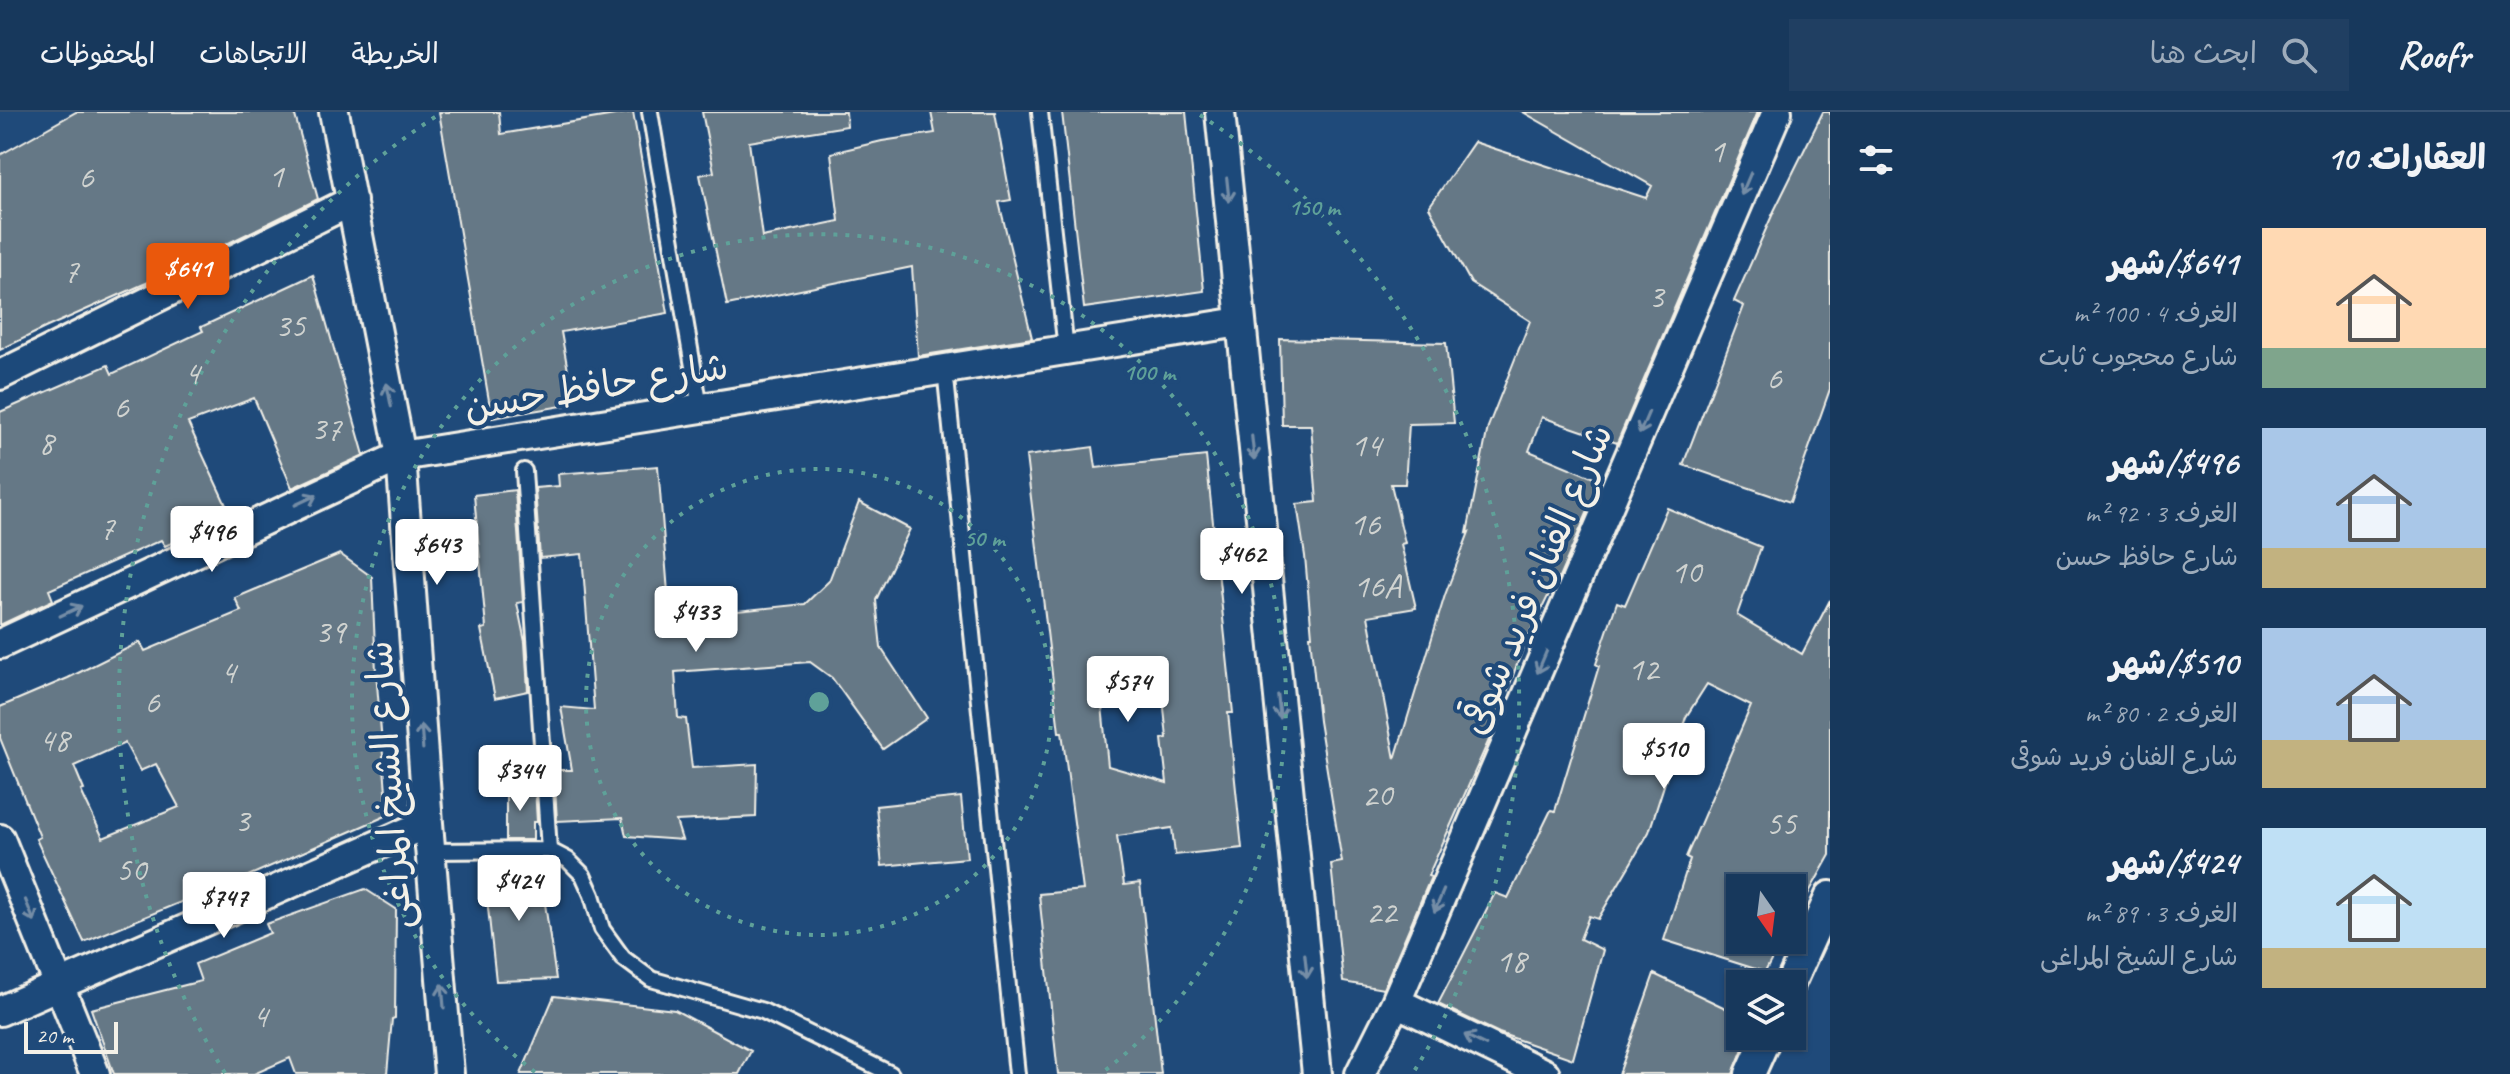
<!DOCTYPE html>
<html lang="ar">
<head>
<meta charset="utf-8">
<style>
	:root { --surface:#17385c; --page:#203f62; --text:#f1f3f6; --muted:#9eacbb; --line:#365272; --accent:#ea580c }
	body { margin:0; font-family:Caveat,"Playpen Sans Arabic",sans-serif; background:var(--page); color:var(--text); direction:rtl; height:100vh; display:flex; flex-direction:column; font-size:30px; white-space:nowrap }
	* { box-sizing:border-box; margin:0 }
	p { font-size:26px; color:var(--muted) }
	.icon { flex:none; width:44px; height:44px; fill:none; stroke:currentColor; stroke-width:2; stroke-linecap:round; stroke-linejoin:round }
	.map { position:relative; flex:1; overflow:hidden; direction:ltr }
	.drawer { display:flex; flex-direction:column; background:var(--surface); width:680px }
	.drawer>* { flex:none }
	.needle { width:52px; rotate:166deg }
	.buttons { position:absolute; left:1726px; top:762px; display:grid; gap:16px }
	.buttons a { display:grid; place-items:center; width:80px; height:80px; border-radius:0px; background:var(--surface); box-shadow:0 2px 6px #0004,0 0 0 2px var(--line); font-size:40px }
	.scale { position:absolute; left:24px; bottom:20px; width:94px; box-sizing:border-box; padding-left:8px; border:4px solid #f4f1e8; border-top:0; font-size:22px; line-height:28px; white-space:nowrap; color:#f4f1e8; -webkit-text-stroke:6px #1f4a7a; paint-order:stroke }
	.price { position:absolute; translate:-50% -68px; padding:0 18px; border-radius:8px; background:#fff; color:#222; font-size:26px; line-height:52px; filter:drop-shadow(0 2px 4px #0008) }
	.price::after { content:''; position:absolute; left:50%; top:48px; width:24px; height:18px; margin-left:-12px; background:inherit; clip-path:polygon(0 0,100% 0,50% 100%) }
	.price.active { background:var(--accent); color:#fff }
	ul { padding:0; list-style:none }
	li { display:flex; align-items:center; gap:24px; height:200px; padding:0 24px }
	li span { display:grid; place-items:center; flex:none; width:224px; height:160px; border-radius:0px; color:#555 }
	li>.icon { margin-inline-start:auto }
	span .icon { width:96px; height:96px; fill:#fffc; stroke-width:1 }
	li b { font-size:34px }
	h2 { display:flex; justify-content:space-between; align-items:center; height:96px; padding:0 24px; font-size:34px }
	header { display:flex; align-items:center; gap:48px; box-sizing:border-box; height:112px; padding:0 40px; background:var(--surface); border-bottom:2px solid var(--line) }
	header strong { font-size:38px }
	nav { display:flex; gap:44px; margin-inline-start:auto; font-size:28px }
	.search { width:560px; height:72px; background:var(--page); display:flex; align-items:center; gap:20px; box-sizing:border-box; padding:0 28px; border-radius:0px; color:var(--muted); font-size:30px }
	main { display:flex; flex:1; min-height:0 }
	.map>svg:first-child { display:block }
</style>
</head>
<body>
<header>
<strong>Roofr</strong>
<div class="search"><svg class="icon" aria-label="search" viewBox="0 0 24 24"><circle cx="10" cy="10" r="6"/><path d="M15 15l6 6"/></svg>ابحث هنا</div>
<nav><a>الخريطة</a><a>الاتجاهات</a><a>المحفوظات</a></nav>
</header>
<main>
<section class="drawer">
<h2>العقارات: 10<svg class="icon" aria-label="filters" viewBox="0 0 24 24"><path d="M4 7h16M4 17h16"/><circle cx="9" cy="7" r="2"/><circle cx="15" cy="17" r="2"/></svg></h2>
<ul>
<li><span style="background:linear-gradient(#ffd9b3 75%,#7fa58c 0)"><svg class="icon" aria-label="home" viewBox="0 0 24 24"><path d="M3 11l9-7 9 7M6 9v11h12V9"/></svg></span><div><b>$641/شهر</b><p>الغرف: 4 · 100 m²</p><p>شارع محجوب ثابت</p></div></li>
<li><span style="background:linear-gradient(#a9c7e8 75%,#c2b280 0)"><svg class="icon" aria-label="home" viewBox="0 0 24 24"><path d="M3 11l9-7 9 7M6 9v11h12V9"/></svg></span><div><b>$496/شهر</b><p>الغرف: 3 · 92 m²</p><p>شارع حافظ حسن</p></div></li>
<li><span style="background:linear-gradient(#a9c7e8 70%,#c2b280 0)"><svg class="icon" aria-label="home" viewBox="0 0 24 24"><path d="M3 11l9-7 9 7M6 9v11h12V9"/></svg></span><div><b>$510/شهر</b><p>الغرف: 2 · 80 m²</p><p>شارع الفنان فريد شوقى</p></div></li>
<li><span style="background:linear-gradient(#bfe0f5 75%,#c2b280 0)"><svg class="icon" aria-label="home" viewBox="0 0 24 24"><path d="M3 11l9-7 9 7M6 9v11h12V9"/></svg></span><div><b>$424/شهر</b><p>الغرف: 3 · 89 m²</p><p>شارع الشيخ المراغى</p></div></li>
</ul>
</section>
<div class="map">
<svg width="1830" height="962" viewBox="0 0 1830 962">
	<rect width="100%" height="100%" fill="#1f4a7a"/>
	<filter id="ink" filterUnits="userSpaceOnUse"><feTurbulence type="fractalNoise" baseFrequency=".0125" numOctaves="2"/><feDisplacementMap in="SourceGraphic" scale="16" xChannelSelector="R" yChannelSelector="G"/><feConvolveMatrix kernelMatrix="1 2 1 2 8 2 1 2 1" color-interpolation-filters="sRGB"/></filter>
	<g filter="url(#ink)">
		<path fill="#657886" stroke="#f4f1e8" stroke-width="2" fill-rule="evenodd" d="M 76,0 L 294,0 L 318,87 L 153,168 L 45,216 L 0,238 L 0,43 Z
			M 439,0 L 499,0 L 501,22 L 633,0 L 668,201 L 561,220 L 574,292 L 492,306 Z
			M 702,0 L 846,0 L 847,14 L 749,30 L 762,125 L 839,109 L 831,41 L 882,29 L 935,21 L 931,0 L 995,0 L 1011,88 L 999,90 L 1032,226 L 918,244 L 912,155 L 727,193 L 700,63 L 714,60 Z
			M 1062,0 L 1186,0 L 1204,179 L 1084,196 Z
			M 1523,0 L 1758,0 L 1617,331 L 1542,305 L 1529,339 L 1601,369 L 1556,473 L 1554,472 L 1524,533 L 1493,619 L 1428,764 L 1431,765 L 1383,877 L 1343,870 L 1331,752 L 1342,750 L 1319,609 L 1310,524 L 1312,524 L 1305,444 L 1297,392 L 1317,390 L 1311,313 L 1282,313 L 1280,227 L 1446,231 L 1454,311 L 1409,312 L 1405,372 L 1391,372 L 1405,431 L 1401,432 L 1416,496 L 1368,504 L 1395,647 L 1445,483 L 1469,420 L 1467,421 L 1488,315 L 1530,209 L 1471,171 L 1429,95 L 1474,30 L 1646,86 L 1652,74 Z
			M 1823,0 L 1830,0 L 1830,277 L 1790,390 L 1683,353 L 1744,194 L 1734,189 L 1774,99 Z
			M 313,163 L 364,343 L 292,376 L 254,286 L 188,311 L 231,404 L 165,434 L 161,428 L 49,478 L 53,488 L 0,513 L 0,300 L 108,253 L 112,262 L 203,219 L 201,215 Z
			M 1093,335 L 1096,356 L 1206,344 L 1233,601 L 1228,601 L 1242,736 L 1175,743 L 1172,716 L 1117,724 L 1124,773 L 1140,771 L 1161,962 L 1058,962 L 1039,782 L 1083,778 L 1062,620 L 1059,620 L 1026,344 ZM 1162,576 L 1167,626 L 1162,627 L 1167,671 L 1108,654 L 1101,583 Z
			M 658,354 L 670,506 L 805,492 L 829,469 L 859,390 L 910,417 L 876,488 L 881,536 L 927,606 L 883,637 L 832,566 L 810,550 L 675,560 L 678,606 L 686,607 L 692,656 L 757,652 L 756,705 L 676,709 L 682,728 L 626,724 L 622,706 L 557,709 L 554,658 L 572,658 L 561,595 L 594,598 L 582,442 L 540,446 L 535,376 L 559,374 L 558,362 Z
			M 515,378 L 523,490 L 517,491 L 525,530 L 528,579 L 495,586 L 481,517 L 486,516 L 474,383 Z
			M 1667,396 L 1761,435 L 1737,503 L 1802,542 L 1830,488 L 1830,743 L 1792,811 L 1792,776 L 1740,776 L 1740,828 L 1782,828 L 1765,860 L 1664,828 L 1690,747 L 1686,745 L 1751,594 L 1707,572 L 1686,605 L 1649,720 L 1598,807 L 1589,804 L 1580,827 L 1603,838 L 1573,947 L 1499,921 L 1438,892 L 1495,781 L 1508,786 L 1551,698 L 1555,699 L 1599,554 L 1596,552 L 1617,490 L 1625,493 Z
			M 340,442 L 372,465 L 376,560 L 388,703 L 223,775 L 222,773 L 84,830 L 36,727 L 40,725 L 0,626 L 0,595 L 68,566 L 140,530 L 145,539 L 241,499 L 235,486 ZM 125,631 L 140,659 L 156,652 L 179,695 L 103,726 L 81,679 L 84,678 L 74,654 Z
			M 506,674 L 535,675 L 537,710 L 533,710 L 533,728 L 506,728 Z
			M 961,685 L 967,746 L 882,754 L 876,694 Z
			M 506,748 L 533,748 L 533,758 L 540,757 L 556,867 L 496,869 L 484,760 L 506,759 Z
			M 365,777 L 396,797 L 395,906 L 392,907 L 387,962 L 296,962 L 290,946 L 254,962 L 114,962 L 91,897 L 201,869 L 195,852 L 270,821 L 266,812 Z
			M 1654,862 L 1740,903 L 1740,924 L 1748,924 L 1733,962 L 1619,962 Z
			M 554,884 L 675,898 L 751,939 L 739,962 L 521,962 Z"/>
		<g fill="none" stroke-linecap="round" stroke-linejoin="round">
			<g stroke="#f4f1e8" stroke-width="20">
				<path id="lane" d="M 650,0 L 700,296
					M 1040,0 L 1066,238
					M 945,257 L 1017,962
					M 524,359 L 549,738
					M 430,739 L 549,738 L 568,748 L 583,763 L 592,783 L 602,817 L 623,846 L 651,867 L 763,899 L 891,962"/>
			</g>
			<g stroke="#f4f1e8" stroke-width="34">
				<path id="street" d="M 334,0 L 401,344 L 428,711 L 449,962
					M 1220,0 L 1317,962
					M 0,263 L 352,89
					M 0,532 L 401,344 L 1240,210
					M 0,727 L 95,962
					M 1790,872 L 1830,784
					M 1396,890 L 1545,962
					M 0,899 L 428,711
					M 1360,962 L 1396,890 L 1777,0
					M 1750,962 L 1767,924"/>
			</g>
			<use href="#lane" stroke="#1f4a7a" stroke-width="14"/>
			<use href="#street" stroke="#1f4a7a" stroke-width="28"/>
		</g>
		<defs><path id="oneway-shaft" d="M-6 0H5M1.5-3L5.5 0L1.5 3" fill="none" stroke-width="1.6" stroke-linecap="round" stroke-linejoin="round" transform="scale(2)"/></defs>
		<g stroke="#748da6">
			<use href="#oneway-shaft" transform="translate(1746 72) rotate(113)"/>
			<use href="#oneway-shaft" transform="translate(1228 78) rotate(84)"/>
			<use href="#oneway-shaft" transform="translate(389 283) rotate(-101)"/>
			<use href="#oneway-shaft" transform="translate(1644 311) rotate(113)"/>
			<use href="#oneway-shaft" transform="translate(1253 336) rotate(84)"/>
			<use href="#oneway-shaft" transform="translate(306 388) rotate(-25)"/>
			<use href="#oneway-shaft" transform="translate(71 499) rotate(-25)"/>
			<use href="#oneway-shaft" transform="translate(1542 550) rotate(113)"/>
			<use href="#oneway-shaft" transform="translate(1279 595) rotate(84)"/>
			<use href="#oneway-shaft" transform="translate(422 625) rotate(-94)"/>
			<use href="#oneway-shaft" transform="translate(1439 789) rotate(113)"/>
			<use href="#oneway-shaft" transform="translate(30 799) rotate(68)"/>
			<use href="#oneway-shaft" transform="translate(1306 854) rotate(84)"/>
			<use href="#oneway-shaft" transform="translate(443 884) rotate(-95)"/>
			<use href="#oneway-shaft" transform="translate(1475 928) rotate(-154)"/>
		</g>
	</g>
	<g fill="none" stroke="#5fa199" stroke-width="4" stroke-dasharray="4 8">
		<circle cx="819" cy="590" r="233"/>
		<path d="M535 960A467 467 0 1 1 1103 960"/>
		<path d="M225 961A700 700 0 0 1 438 3M1200 3A700 700 0 0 1 1413 961"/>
	</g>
	<g text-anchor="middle" stroke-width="8" stroke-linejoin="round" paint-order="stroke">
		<g font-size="34" fill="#d0d3d0">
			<text x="1717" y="50">1</text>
			<text x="276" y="75">1</text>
			<text x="86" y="76">6</text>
			<text x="71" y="170">7</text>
			<text x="1656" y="196">3</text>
			<text x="290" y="225">35</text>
			<text x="192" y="272">4</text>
			<text x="1774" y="277">6</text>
			<text x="121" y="306">6</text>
			<text x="326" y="328">37</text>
			<text x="46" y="342">8</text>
			<text x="1366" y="344">14</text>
			<text x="1365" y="423">16</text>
			<text x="107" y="427">7</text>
			<text x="1686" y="471">10</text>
			<text x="1377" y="485">16A</text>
			<text x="330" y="531">39</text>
			<text x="1643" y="568">12</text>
			<text x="228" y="571">4</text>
			<text x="152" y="601">6</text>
			<text x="54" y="639">48</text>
			<text x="1377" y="694">20</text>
			<text x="242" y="720">3</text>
			<text x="1781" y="723">55</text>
			<text x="131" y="769">50</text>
			<text x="1381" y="811">22</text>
			<text x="1511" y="860">18</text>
			<text x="260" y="915">4</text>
		</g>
		<g font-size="38" fill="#f4f1e8" stroke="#1f4a7a">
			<text transform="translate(596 274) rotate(-9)" y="13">شارع حافظ حسن</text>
			<text transform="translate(1536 467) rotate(-67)" y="13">شارع الفنان فريد شوقى</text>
			<text transform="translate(388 673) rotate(-94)" y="13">شارع الشيخ المراغى</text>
		</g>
	</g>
	<circle cx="819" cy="590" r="12" fill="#5fa199" stroke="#1f4a7a" stroke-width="4"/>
	<g font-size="24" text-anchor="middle" font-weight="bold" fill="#5fa199" stroke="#1f4a7a" stroke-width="8" stroke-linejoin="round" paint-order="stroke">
		<text x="1314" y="103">150 m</text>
		<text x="1149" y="268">100 m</text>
		<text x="984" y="434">50 m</text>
	</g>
</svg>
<div class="buttons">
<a><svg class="needle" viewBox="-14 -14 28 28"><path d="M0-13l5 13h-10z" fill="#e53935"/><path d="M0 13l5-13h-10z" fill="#9eacbb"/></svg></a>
<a><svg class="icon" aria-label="layers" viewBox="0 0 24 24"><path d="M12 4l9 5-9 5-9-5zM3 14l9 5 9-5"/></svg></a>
</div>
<div class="scale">20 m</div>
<b class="price active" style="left:188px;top:199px">$641</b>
<b class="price" style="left:212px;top:462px">$496</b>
<b class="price" style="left:437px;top:475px">$643</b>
<b class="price" style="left:1242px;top:484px">$462</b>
<b class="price" style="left:696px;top:542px">$433</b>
<b class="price" style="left:1128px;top:612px">$574</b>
<b class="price" style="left:1664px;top:679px">$510</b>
<b class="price" style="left:520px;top:701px">$344</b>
<b class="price" style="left:519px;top:811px">$424</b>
<b class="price" style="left:224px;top:828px">$747</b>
</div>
</main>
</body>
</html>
